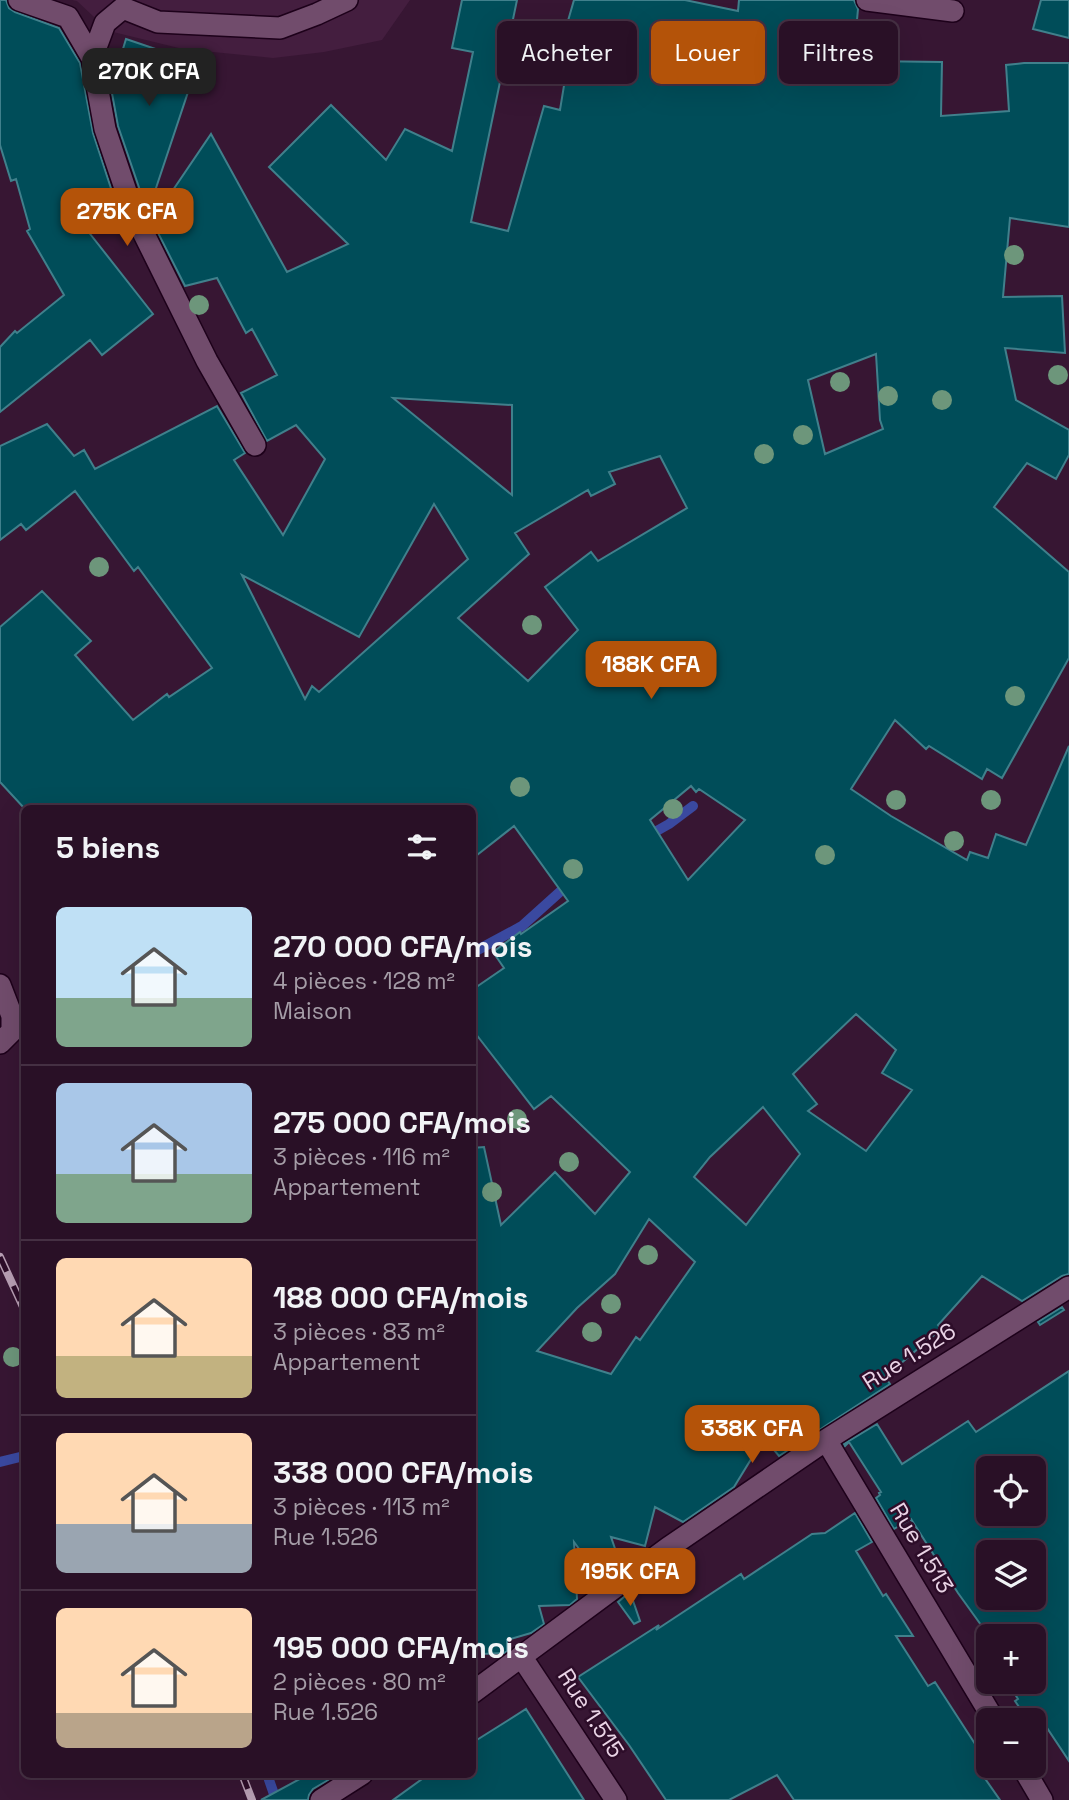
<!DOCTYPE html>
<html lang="fr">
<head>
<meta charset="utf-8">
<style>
	:root { --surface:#291026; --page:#31192e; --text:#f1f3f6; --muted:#a59da7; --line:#453043; --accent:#b45309 }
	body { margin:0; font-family:"Space Grotesk",sans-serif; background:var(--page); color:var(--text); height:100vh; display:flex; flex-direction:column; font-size:26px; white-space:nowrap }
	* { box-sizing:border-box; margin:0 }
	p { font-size:23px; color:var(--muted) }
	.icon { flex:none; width:38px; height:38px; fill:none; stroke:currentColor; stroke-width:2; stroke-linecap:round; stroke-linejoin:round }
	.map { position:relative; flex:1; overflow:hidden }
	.side { position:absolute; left:21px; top:805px; width:455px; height:973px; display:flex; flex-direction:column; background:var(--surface); border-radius:10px; box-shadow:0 7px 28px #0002,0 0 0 2px var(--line) }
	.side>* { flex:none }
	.guide { position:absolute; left:497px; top:21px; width:466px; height:63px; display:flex; gap:14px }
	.controls { position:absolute; left:976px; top:1456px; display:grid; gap:14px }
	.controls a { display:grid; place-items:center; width:70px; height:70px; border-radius:10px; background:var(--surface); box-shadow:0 7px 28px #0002,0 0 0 2px var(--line); font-size:35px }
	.price { position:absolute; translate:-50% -60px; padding:0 16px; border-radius:14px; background:var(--accent); color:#fff; font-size:23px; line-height:46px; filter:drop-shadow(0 2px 4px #0008) }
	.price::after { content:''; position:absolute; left:50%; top:42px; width:21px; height:16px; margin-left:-10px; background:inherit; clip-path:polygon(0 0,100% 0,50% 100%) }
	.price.current { background:#222; color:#fff }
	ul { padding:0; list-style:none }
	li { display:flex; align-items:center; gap:21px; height:175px; padding:0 35px }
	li+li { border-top:2px solid var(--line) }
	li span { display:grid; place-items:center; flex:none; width:196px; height:140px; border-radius:10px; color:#555 }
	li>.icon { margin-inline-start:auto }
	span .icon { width:84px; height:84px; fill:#fffc; stroke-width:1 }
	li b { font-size:30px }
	h2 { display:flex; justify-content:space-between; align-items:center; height:84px; padding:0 35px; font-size:30px }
	.pill { padding:0 24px; border-radius:10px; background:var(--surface); box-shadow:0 7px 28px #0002,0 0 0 2px var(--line); font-size:24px; line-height:63px }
	.pill.current { background:var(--accent); color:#fff }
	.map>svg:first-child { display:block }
</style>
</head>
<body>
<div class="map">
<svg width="1069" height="1800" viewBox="0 0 1069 1800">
	<rect width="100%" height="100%" fill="#371633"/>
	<path fill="#441e3f" d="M 72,0 L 410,0 L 382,40 L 324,52 L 273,58 L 183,49 L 109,31 L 77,1 Z"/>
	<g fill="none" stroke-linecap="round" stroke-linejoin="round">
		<path stroke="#3a49a0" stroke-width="10" d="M 646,837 L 669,824 L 693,806
			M 472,953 L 522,926 L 562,890 L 573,883
			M 0,1462 L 24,1456
			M 267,1774 L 276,1800"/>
	</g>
	<path fill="#004d59" stroke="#40808c" stroke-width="2" fill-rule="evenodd" d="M 0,0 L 6,0 L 9,8 L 15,12 L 59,28 L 80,63 L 93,133 L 120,216 L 87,230 L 153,314 L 102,355 L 90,340 L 0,412 L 0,347 L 15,331 L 17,333 L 64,295 L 27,231 L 30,229 L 16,179 L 11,181 L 0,145 Z
		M 462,0 L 517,0 L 471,222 L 508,231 L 544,106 L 560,110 L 569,55 L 559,52 L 574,0 L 685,0 L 738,11 L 739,0 L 854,0 L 858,9 L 853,63 L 866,61 L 942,62 L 941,116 L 1009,111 L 1006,65 L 1024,63 L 1069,63 L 1069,227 L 1010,218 L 1003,297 L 1062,296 L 1065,353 L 1005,348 L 1016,400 L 1069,430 L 1069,455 L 1056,479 L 1027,463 L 994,507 L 1069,572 L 1069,658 L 1002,778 L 987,769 L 982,779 L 929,746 L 926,749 L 895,720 L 851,789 L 891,816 L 967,860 L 970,852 L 988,858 L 996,834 L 1026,845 L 1069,746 L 1069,1274 L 1062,1276 L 1022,1301 L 982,1276 L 938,1325 L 941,1329 L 885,1377 L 890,1384 L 779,1456 L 764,1438 L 734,1487 L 683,1522 L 655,1507 L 645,1546 L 611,1537 L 621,1566 L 602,1580 L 574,1542 L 577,1599 L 570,1605 L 539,1606 L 544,1624 L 531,1633 L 507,1640 L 507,1651 L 504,1653 L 482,1654 L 481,1644 L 472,1642 L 472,1148 L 484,1147 L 501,1225 L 555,1172 L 595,1214 L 630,1172 L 551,1096 L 534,1109 L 472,1029 L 472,990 L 504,968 L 493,952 L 520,932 L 521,934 L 568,901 L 514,826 L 472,859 L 472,808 L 24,808 L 0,782 L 0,627 L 42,591 L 91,641 L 75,655 L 133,720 L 167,694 L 169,697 L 212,668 L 138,567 L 134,571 L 75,491 L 26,530 L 21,524 L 0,540 L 0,446 L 47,424 L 74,456 L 84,450 L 95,469 L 217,406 L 245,453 L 234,460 L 283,535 L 325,459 L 296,425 L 267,441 L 241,393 L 277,375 L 252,329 L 246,333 L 217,278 L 185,286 L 152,221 L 211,134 L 287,272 L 348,244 L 269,167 L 331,105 L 386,160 L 405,129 L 452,151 L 473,52 L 452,48 ZM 876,354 L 880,420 L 883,429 L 825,454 L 808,380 ZM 393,398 L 512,405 L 512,495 ZM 660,456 L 687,508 L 598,561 L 591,552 L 545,587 L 578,630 L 528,681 L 458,618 L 529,554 L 515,533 L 588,490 L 591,496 L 615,484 L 609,472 ZM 434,504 L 468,559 L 319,692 L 312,686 L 305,699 L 242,575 L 359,637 ZM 691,786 L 696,792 L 699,789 L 745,820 L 688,880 L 650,820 ZM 856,1014 L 896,1050 L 882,1073 L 912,1090 L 866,1151 L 808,1111 L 817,1104 L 793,1074 ZM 763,1107 L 800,1154 L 746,1225 L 694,1177 L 710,1157 ZM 649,1219 L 695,1262 L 640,1340 L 636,1337 L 611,1374 L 537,1351 L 577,1308 L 615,1274 Z
		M 1041,0 L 1069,0 L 1069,38 L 1033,29 Z
		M 126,39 L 200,64 L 181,78 L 188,92 L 151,203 L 145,205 L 118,126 L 111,88 Z
		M 1062,1307 L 1064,1310 L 1040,1325 L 1038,1322 Z
		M 1069,1371 L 1069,1761 L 1045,1725 L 1036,1731 L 1034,1720 L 1028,1720 L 1015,1701 L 1018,1699 L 1007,1682 L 1034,1682 L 1034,1636 L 989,1636 L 958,1593 L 911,1519 L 894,1529 L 876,1498 L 880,1495 L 879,1493 L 881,1492 L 849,1442 L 845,1446 L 844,1444 L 877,1424 L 902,1464 L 968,1421 L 976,1432 ZM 989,1468 L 1034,1468 L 1034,1514 L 989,1514 ZM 989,1552 L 1034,1552 L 1034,1598 L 989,1598 Z
		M 855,1513 L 872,1542 L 856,1551 L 883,1596 L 886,1594 L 913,1636 L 896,1636 L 928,1686 L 935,1682 L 988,1764 L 979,1770 L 1000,1800 L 794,1800 L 777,1775 L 729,1800 L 666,1800 L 629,1745 L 578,1677 L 659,1625 L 656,1630 L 741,1574 L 744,1579 L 812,1534 L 825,1533 Z
		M 630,1592 L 640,1621 L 634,1624 L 618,1602 Z
		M 526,1709 L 584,1800 L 393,1800 L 429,1774 L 472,1774 L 472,1743 Z
		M 309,1774 L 327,1774 L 330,1779 L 313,1789 L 309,1795 L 308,1800 L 261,1800 Z"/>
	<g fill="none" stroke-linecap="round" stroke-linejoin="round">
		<g stroke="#1d011a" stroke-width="24">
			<path id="minor" d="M 19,0 L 68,17 L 92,58 L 105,129 L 133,212 L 207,361 L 255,445
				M 867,0 L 953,11
				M 92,58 L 105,23 L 123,8 L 158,22 L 280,28 L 317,14 L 347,0
				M 0,985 L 12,1016 L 12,1031 L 0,1043
				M 826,1440 L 994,1720
				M 521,1656 L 616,1800
				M 472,1693 L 668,1548 L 826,1440 L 1069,1287
				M 1022,1766 L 1042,1800
				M 321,1800 L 362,1774"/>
		</g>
		<use href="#minor" stroke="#714c6c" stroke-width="21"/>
		<g stroke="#b89fb4" stroke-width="8">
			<path id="rail" d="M 0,1257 L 24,1309
				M 242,1774 L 252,1800"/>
		</g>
		<use href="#rail" stroke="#2d0d29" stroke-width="5" stroke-dasharray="16" stroke-linecap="butt"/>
	</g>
	<g fill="#6d967b">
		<circle cx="1014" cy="255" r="10"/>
		<circle cx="199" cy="305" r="10"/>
		<circle cx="1058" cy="375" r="10"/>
		<circle cx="840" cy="382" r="10"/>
		<circle cx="888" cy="396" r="10"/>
		<circle cx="942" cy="400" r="10"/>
		<circle cx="803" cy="435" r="10"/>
		<circle cx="764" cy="454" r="10"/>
		<circle cx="99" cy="567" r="10"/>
		<circle cx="532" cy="625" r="10"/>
		<circle cx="1015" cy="696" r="10"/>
		<circle cx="520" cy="787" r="10"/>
		<circle cx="896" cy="800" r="10"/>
		<circle cx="991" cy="800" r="10"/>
		<circle cx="673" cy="809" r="10"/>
		<circle cx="954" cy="841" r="10"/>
		<circle cx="825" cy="855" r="10"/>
		<circle cx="573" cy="869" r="10"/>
		<circle cx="517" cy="1119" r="10"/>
		<circle cx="569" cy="1162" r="10"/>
		<circle cx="492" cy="1192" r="10"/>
		<circle cx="648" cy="1255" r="10"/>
		<circle cx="611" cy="1304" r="10"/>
		<circle cx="592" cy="1332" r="10"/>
		<circle cx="13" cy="1357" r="10"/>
	</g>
	<g text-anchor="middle" stroke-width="5" stroke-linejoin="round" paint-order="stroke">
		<g font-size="23" fill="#ead4e6" stroke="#2d0d29">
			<text transform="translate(909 1356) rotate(-32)" y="8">Rue 1.526</text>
			<text transform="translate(922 1548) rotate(59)" y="8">Rue 1.513</text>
			<text transform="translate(591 1713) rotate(57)" y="8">Rue 1.515</text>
		</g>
	</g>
</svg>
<div class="controls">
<a><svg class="icon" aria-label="locate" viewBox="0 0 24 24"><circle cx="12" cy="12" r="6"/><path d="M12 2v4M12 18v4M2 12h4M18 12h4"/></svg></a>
<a><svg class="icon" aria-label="layers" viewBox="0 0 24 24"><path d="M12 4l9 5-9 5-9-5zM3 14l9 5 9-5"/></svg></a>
<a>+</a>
<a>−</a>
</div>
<b class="price current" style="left:149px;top:108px">270K CFA</b>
<b class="price" style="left:127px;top:248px">275K CFA</b>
<b class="price" style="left:651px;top:701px">188K CFA</b>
<b class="price" style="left:752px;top:1465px">338K CFA</b>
<b class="price" style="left:630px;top:1608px">195K CFA</b>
<div class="guide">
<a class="pill">Acheter</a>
<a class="pill current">Louer</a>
<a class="pill">Filtres</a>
</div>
<section class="side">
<h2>5 biens<svg class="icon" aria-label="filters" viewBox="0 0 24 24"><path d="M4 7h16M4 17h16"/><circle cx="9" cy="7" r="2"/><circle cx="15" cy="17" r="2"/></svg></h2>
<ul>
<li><span style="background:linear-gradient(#bfe0f5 65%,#7fa58c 0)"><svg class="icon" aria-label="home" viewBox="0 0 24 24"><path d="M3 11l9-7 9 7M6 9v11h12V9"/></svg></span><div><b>270 000 CFA/mois</b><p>4 pièces · 128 m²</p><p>Maison</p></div></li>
<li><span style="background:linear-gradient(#a9c7e8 65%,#7fa58c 0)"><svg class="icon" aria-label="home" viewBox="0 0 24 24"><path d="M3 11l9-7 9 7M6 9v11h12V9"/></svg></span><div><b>275 000 CFA/mois</b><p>3 pièces · 116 m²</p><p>Appartement</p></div></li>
<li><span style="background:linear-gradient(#ffd9b3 70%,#c2b280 0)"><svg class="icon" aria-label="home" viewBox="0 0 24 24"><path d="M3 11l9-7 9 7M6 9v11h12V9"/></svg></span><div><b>188 000 CFA/mois</b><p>3 pièces · 83 m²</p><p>Appartement</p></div></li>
<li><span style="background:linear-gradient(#ffd9b3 65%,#9aa5b1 0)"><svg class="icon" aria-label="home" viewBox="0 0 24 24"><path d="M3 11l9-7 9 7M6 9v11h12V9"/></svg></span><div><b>338 000 CFA/mois</b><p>3 pièces · 113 m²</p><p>Rue 1.526</p></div></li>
<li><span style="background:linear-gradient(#ffd9b3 75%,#b9a48a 0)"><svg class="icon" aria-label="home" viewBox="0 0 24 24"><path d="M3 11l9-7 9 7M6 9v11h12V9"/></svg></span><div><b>195 000 CFA/mois</b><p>2 pièces · 80 m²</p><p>Rue 1.526</p></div></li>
</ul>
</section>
</div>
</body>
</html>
